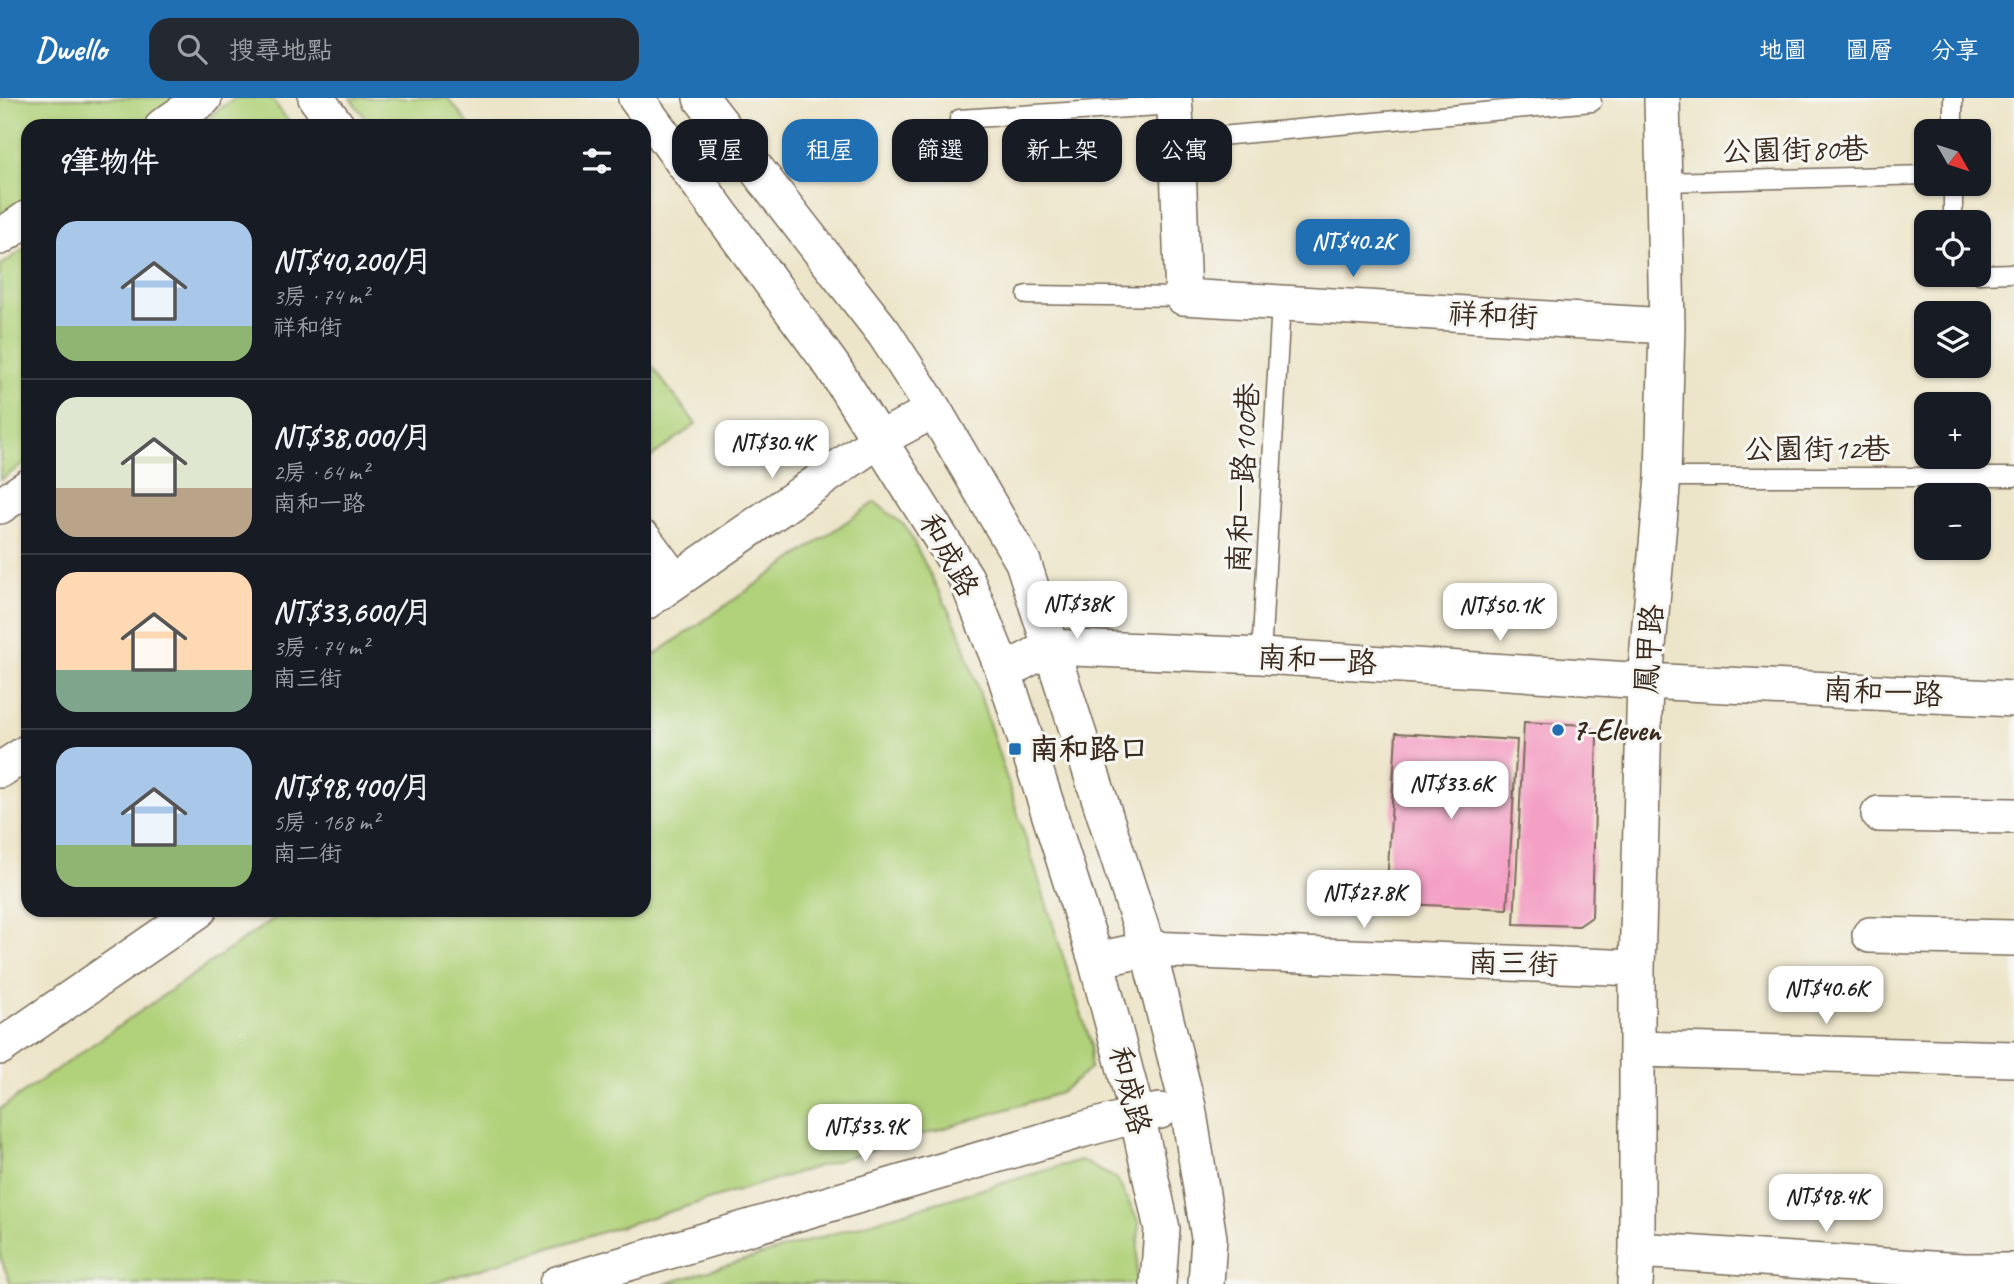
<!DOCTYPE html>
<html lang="zh-TW">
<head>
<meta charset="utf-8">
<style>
	:root { --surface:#171b24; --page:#242831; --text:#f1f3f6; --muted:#9ea1a6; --line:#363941; --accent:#1f6fb2 }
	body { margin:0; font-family:Caveat,"LXGW WenKai TC",sans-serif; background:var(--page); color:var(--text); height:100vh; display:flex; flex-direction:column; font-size:26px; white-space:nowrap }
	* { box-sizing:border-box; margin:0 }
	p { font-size:23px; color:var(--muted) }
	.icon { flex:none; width:38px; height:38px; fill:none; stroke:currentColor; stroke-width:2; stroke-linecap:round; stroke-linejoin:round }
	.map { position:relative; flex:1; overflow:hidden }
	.drawer { position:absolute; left:21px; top:21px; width:630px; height:798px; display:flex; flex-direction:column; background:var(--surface); border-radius:21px; box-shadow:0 2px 5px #0004 }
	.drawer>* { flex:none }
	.hud { position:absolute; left:672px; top:21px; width:665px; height:63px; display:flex; gap:14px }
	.needle { width:46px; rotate:129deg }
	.tools { position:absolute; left:1914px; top:21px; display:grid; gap:14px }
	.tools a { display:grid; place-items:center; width:77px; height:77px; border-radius:14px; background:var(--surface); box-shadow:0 2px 5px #0004; font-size:35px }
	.price { position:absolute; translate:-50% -60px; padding:0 16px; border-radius:14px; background:#fff; color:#222; font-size:23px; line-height:46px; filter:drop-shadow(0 2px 4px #0008) }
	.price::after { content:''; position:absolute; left:50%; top:42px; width:21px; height:16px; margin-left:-10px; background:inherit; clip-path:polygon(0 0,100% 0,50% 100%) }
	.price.selected { background:var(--accent); color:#fff }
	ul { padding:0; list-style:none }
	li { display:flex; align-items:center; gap:21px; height:175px; padding:0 35px }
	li+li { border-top:2px solid var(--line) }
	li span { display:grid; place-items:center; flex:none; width:196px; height:140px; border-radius:21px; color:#555 }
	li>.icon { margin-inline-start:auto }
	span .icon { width:84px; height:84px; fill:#fffc; stroke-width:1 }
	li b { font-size:30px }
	h2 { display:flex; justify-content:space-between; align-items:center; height:84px; padding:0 35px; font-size:30px }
	.chip { padding:0 24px; border-radius:21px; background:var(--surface); box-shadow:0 2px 5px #0004; font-size:24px; line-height:63px }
	.chip.selected { background:var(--accent); color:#fff }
	header { display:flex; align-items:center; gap:42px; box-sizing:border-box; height:98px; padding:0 35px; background:var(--accent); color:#fff }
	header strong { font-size:33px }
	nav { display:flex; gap:38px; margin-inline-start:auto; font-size:24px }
	.search { width:490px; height:63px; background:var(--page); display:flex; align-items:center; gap:18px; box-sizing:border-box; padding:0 24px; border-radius:21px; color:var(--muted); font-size:26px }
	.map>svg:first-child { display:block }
</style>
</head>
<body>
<header>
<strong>Dwello</strong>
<div class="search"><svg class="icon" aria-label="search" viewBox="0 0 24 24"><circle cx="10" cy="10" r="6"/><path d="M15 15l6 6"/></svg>搜尋地點</div>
<nav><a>地圖</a><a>圖層</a><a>分享</a></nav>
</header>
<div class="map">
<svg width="2014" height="1186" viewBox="0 0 2014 1186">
	<rect width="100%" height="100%" fill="#f6f6f2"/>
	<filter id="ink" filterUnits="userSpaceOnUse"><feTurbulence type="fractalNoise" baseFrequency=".0143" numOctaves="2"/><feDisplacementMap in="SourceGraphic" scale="14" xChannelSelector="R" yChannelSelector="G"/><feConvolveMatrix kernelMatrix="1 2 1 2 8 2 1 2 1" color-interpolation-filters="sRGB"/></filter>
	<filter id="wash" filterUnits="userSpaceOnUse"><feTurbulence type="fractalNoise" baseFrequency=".00686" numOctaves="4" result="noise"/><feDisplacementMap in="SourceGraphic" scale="28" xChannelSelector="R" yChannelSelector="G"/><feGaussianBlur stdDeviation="1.57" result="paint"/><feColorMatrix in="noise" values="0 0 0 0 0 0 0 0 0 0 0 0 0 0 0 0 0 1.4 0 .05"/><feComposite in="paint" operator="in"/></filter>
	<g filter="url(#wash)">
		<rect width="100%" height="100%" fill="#ede5c9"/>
		<path fill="#b1d27a" stroke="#767e4c" stroke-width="2" d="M 0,0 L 180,0 L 139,28 L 28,28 L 28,103 L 0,122 Z
			M 235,0 L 271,0 L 292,28 L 196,28 Z
			M 350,0 L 448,0 L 470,28 L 372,28 Z
			M 28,148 L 28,363 L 0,382 L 0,168 Z
			M 644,258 L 696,326 L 644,364 Z
			M 875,404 L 906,429 L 961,537 L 1091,946 L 1090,971 L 1060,995 L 431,1186 L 11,1186 L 0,1159 L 0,1011 L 286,812 L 644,812 L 644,564 Z
			M 1080,1062 L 1117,1081 L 1139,1125 L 1136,1186 L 664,1186 Z"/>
		<g id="blocks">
			<path fill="#f4a0c5" d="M 1524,624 L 1588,627 L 1597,637 L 1592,819 L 1579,828 L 1514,826 Z
				M 1396,635 L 1517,642 L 1507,811 L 1386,805 Z"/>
		</g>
	</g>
	<g filter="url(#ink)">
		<use href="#blocks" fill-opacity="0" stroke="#796b5a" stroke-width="2"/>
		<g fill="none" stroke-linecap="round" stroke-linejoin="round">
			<g stroke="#796b5a" stroke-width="21">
				<path id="service" d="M 959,21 L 1174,7
					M 1953,33 L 1953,0
					M 1177,42 L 1592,4
					M 1664,84 L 1927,77
					M 1953,86 L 1953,124
					M 1979,176 L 2014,175
					M 1027,197 L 1183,199
					M 1663,379 L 2014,379
					M 1261,558 L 1281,205"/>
			</g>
			<g stroke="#796b5a" stroke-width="38">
				<path id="minor" d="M 316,0 L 337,28
					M 636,0 L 833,269 L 966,480 L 1004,574 L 1096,862 L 1137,1017 L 1162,1131 L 1158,1186
					M 701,0 L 884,235 L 934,312 L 1023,464 L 1148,851 L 1188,1009 L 1209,1140 L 1206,1186
					M 1174,0 L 1177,42 L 1183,199 L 1667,228
					M 163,28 L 204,0
					M 0,139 L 28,120
					M 0,408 L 28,389
					M 644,441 L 675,483
					M 644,505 L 880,341 L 934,312
					M 1004,574 L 1050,549 L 1261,558 L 1645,583 L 2014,601
					M 0,672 L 28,654
					M 1879,716 L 2014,718
					M 1870,837 L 2014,840
					M 1096,862 L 1148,851 L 1637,870
					M 0,949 L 199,812
					M 1637,951 L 2014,961
					M 1637,1152 L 1962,1173 L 2014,1173
					M 557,1186 L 1081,1032 L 1137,1017 L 1160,1013
					M 1635,1186 L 1637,1152 L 1637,870 L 1645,583 L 1663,379 L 1667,228 L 1662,0"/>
			</g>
			<use href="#service" stroke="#fff" stroke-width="18"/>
			<use href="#minor" stroke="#fff" stroke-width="35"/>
		</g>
	</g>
	<g fill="#1f6fb2" stroke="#f6f6f2" stroke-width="2.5">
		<circle cx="1558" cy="632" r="7"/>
		<rect x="1008" y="644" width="14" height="14" rx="3.5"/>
	</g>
	<g text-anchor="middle" stroke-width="6" stroke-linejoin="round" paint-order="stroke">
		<g font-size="30" fill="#3b2a1e" stroke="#f6f6f2">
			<text transform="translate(1795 52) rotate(-1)" y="10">公園街80巷</text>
			<text transform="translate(1493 217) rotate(3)" y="10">祥和街</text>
			<text x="1817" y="361">公園街12巷</text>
			<text transform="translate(1243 380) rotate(-87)" y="10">南和一路100巷</text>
			<text transform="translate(949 457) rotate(61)" y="10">和成路</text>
			<text transform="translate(1649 551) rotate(-86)" y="10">鳳甲路</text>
			<text transform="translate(1317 562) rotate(3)" y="10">南和一路</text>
			<text transform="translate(1883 594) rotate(3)" y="10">南和一路</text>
			<text transform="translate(1513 865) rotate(2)" y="10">南三街</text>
			<text transform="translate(1130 992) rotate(76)" y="10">和成路</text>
		</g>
		<g font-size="30" font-weight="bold" fill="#3b2a1e" stroke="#f6f6f2" text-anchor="start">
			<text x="1572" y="642">7-Eleven</text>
			<text x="1029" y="661">南和路口</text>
		</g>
	</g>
</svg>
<div class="tools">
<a><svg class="needle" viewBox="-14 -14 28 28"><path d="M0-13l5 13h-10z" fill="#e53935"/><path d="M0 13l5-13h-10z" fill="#9ea1a6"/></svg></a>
<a><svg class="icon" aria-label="locate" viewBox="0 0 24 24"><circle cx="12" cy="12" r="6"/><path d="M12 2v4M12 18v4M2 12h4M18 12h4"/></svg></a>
<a><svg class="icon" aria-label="layers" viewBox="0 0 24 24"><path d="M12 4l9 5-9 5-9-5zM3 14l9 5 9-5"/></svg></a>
<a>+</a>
<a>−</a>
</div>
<b class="price selected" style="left:1353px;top:181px">NT$40.2K</b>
<b class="price" style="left:772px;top:382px">NT$30.4K</b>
<b class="price" style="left:1077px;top:543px">NT$38K</b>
<b class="price" style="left:1500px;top:545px">NT$50.1K</b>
<b class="price" style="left:1451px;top:723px">NT$33.6K</b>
<b class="price" style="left:1364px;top:832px">NT$27.8K</b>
<b class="price" style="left:1826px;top:928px">NT$40.6K</b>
<b class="price" style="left:865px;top:1066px">NT$33.9K</b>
<b class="price" style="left:1826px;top:1136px">NT$98.4K</b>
<div class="hud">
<a class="chip">買屋</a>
<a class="chip selected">租屋</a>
<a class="chip">篩選</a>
<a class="chip">新上架</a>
<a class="chip">公寓</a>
</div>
<section class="drawer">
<h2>9筆物件<svg class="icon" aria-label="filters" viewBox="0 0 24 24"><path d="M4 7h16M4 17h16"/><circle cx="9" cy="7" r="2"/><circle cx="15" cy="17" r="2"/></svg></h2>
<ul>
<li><span style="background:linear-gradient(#a9c7e8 75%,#8fb573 0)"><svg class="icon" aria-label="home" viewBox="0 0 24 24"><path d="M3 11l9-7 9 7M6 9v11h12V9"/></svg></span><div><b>NT$40,200/月</b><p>3房 · 74 m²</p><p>祥和街</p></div></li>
<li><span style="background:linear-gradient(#dfe7d0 65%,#b9a48a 0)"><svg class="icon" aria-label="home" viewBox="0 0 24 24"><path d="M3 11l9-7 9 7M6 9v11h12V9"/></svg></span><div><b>NT$38,000/月</b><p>2房 · 64 m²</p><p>南和一路</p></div></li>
<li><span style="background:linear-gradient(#ffd9b3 70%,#7fa58c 0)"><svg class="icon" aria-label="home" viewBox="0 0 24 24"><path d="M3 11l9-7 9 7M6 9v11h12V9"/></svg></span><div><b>NT$33,600/月</b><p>3房 · 74 m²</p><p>南三街</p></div></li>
<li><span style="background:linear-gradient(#a9c7e8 70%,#8fb573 0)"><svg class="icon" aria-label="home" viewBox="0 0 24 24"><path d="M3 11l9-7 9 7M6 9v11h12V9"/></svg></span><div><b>NT$98,400/月</b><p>5房 · 168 m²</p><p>南二街</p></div></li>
</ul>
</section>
</div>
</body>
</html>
